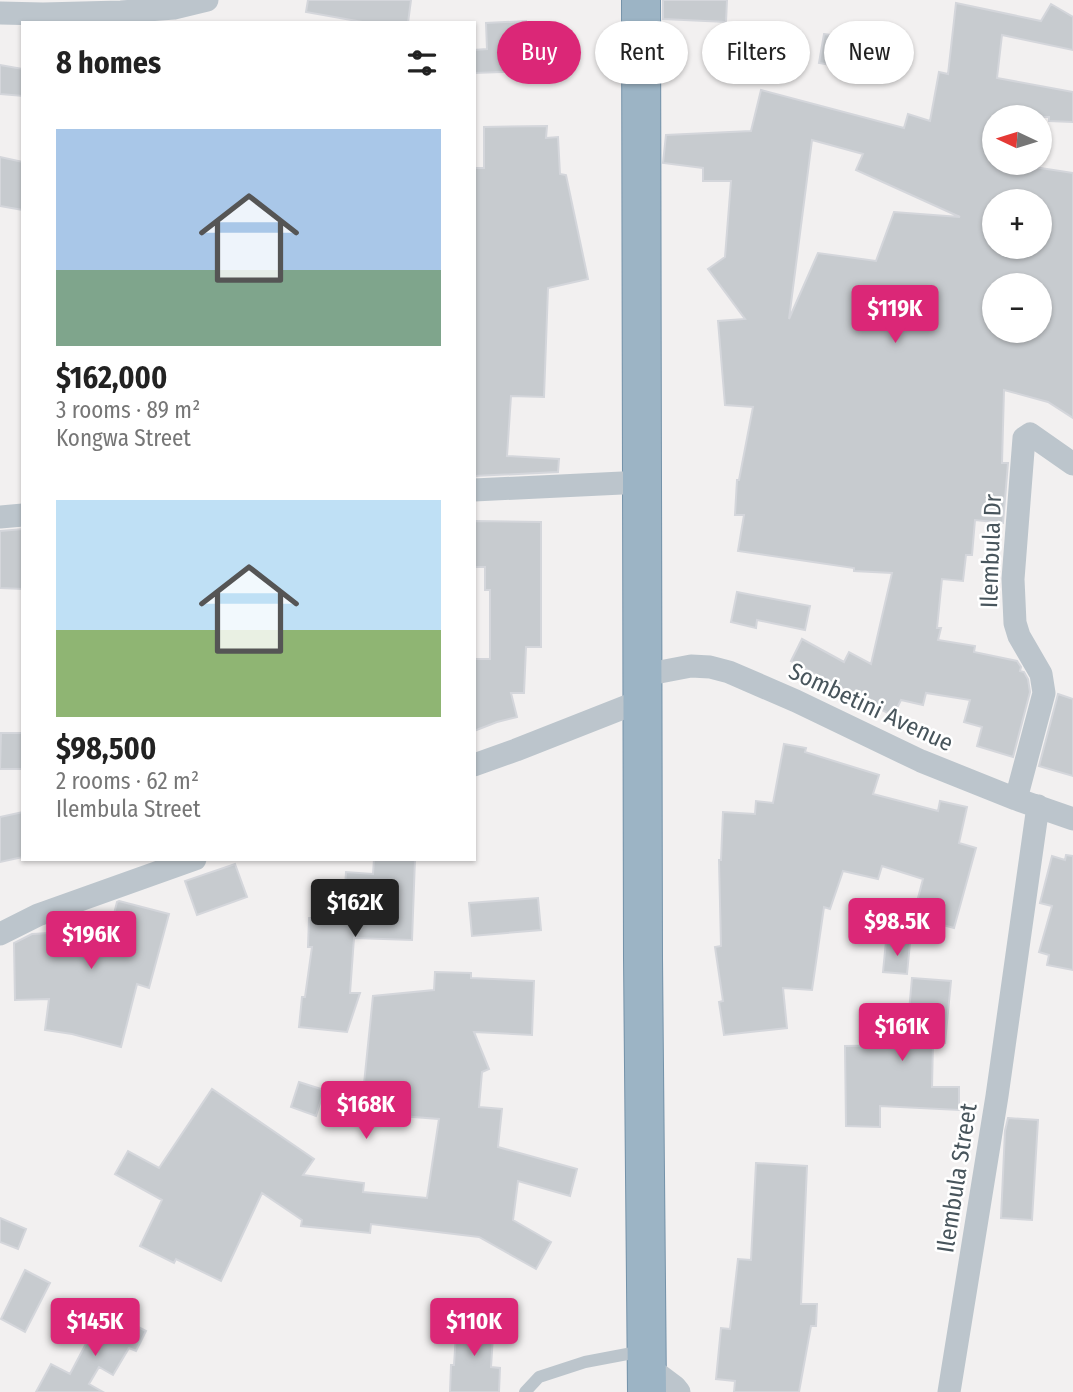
<!DOCTYPE html>
<html lang="en">
<head>
<meta charset="utf-8">
<style>
	:root { --surface:#fff; --page:#f2f2f2; --text:#222; --muted:#767676; --accent:#db2777 }
	body { margin:0; font-family:"Fira Sans Condensed",sans-serif; background:var(--page); color:var(--text); height:100vh; display:flex; flex-direction:column; font-size:26px; white-space:nowrap }
	* { box-sizing:border-box; margin:0 }
	p { font-size:23px; color:var(--muted) }
	.icon { flex:none; width:38px; height:38px; fill:none; stroke:currentColor; stroke-width:2; stroke-linecap:round; stroke-linejoin:round }
	.map { position:relative; flex:1; overflow:hidden }
	.side { position:absolute; left:21px; top:21px; width:455px; height:840px; display:flex; flex-direction:column; background:var(--surface); border-radius:0px; box-shadow:0 2px 5px #0004 }
	.side>* { flex:none }
	.top-card { position:absolute; left:497px; top:21px; width:471px; height:63px; display:flex; gap:14px }
	.needle { width:46px; rotate:274deg }
	.buttons { position:absolute; left:982px; top:105px; display:grid; gap:14px }
	.buttons a { display:grid; place-items:center; width:70px; height:70px; border-radius:50%; background:var(--surface); box-shadow:0 2px 5px #0004; font-size:35px }
	.price { position:absolute; translate:-50% -60px; padding:0 16px; border-radius:7px; background:var(--accent); color:#fff; font-size:23px; line-height:46px; filter:drop-shadow(0 2px 4px #0008) }
	.price::after { content:''; position:absolute; left:50%; top:42px; width:21px; height:16px; margin-left:-10px; background:inherit; clip-path:polygon(0 0,100% 0,50% 100%) }
	.price.selected { background:#222; color:#fff }
	ul { padding:0; list-style:none }
	li { display:grid; align-content:center; gap:14px; height:371px; padding:0 35px }
	li span { display:grid; place-items:center; height:217px; border-radius:0px; color:#555 }
	li>.icon { margin-inline-start:auto }
	span .icon { width:126px; height:126px; fill:#fffc; stroke-width:1 }
	li b { font-size:30px }
	h2 { display:flex; justify-content:space-between; align-items:center; height:84px; padding:0 35px; font-size:30px }
	.pill { padding:0 24px; border-radius:32px; background:var(--surface); box-shadow:0 2px 5px #0004; font-size:24px; line-height:63px }
	.pill.selected { background:var(--accent); color:#fff }
	.map>svg:first-child { display:block }
</style>
</head>
<body>
<div class="map">
<svg width="1073" height="1392" viewBox="0 0 1073 1392">
	<rect width="100%" height="100%" fill="#f2f0f0"/>
	<path fill="#c7cbcf" stroke="#d4d6db" stroke-width="2" fill-rule="evenodd" d="M 308,0 L 411,0 L 408,23 L 368,23 L 306,12 Z
		M 663,0 L 727,0 L 726,22 L 663,19 Z
		M 956,3 L 1041,21 L 1051,4 L 1073,17 L 1073,50 L 1002,35 L 997,78 L 1073,92 L 1073,122 L 1049,121 L 1049,117 L 994,117 L 994,163 L 1022,163 L 1021,165 L 1073,173 L 1073,418 L 1048,402 L 1004,390 L 1002,463 L 1008,463 L 1003,523 L 975,520 L 972,555 L 966,555 L 963,581 L 942,579 L 937,628 L 941,628 L 938,640 L 975,646 L 974,652 L 1017,661 L 1021,667 L 1020,671 L 1024,672 L 1028,679 L 1030,692 L 1013,757 L 977,746 L 982,727 L 964,722 L 970,700 L 926,693 L 923,705 L 901,700 L 893,716 L 791,661 L 802,639 L 844,662 L 849,652 L 871,664 L 892,573 L 854,571 L 854,568 L 738,551 L 744,515 L 735,515 L 737,480 L 739,480 L 753,407 L 725,405 L 718,321 L 745,319 L 708,269 L 725,257 L 731,181 L 703,181 L 703,168 L 663,163 L 666,135 L 751,131 L 761,90 L 904,128 L 908,114 L 930,121 L 939,72 L 948,74 ZM 812,140 L 863,154 L 856,170 L 960,217 L 894,212 L 876,261 L 818,253 L 789,319 ZM 994,201 L 1040,201 L 1040,247 L 994,247 ZM 994,285 L 1040,285 L 1040,331 L 992,331 Z
		M 526,21 L 528,71 L 474,73 L 474,50 L 487,49 L 486,23 Z
		M 824,34 L 853,38 L 849,68 L 819,63 Z
		M 0,65 L 23,69 L 23,96 L 0,94 Z
		M 547,126 L 546,138 L 558,137 L 560,174 L 566,175 L 588,279 L 548,288 L 544,397 L 511,396 L 507,456 L 559,459 L 558,472 L 474,476 L 474,168 L 484,168 L 484,127 Z
		M 0,157 L 23,162 L 23,210 L 0,206 Z
		M 474,521 L 541,522 L 541,647 L 526,647 L 524,693 L 511,693 L 517,717 L 497,722 L 474,731 L 474,659 L 490,659 L 490,590 L 485,590 L 485,567 L 474,567 Z
		M 23,529 L 23,589 L 0,588 L 0,531 Z
		M 737,592 L 810,606 L 805,630 L 757,620 L 756,628 L 731,622 Z
		M 1058,694 L 1073,699 L 1073,776 L 1039,766 Z
		M 1,733 L 23,733 L 23,769 L 0,769 Z
		M 784,744 L 806,748 L 805,752 L 879,775 L 873,794 L 938,811 L 940,801 L 967,807 L 959,843 L 976,848 L 954,928 L 913,917 L 923,879 L 882,866 L 878,879 L 843,871 L 830,909 L 824,907 L 812,990 L 783,988 L 787,1028 L 724,1035 L 719,1002 L 723,1001 L 715,947 L 721,946 L 719,860 L 721,860 L 723,812 L 755,814 L 756,801 L 773,803 Z
		M 23,812 L 23,857 L 0,862 L 0,817 Z
		M 1066,855 L 1073,856 L 1073,970 L 1047,965 L 1049,955 L 1039,952 L 1052,906 L 1040,903 L 1052,856 L 1065,860 Z
		M 374,859 L 415,859 L 412,940 L 354,938 L 350,993 L 360,993 L 347,1032 L 299,1027 L 302,997 L 305,997 L 312,947 L 308,947 L 309,918 L 343,919 L 346,872 L 373,874 Z
		M 235,864 L 247,897 L 197,915 L 185,881 Z
		M 538,898 L 541,930 L 472,936 L 469,903 Z
		M 119,901 L 169,914 L 149,988 L 137,984 L 121,1047 L 72,1034 L 45,1030 L 49,999 L 15,1000 L 14,943 L 32,934 L 49,933 L 50,926 L 65,920 L 110,930 L 117,902 Z
		M 886,941 L 910,943 L 907,974 L 883,972 Z
		M 435,972 L 471,973 L 471,978 L 534,981 L 532,1035 L 474,1032 L 489,1069 L 482,1072 L 479,1107 L 502,1109 L 498,1147 L 577,1169 L 570,1196 L 518,1181 L 513,1220 L 551,1242 L 536,1269 L 479,1237 L 371,1224 L 370,1233 L 301,1226 L 302,1220 L 262,1193 L 221,1281 L 176,1259 L 174,1263 L 140,1246 L 162,1200 L 115,1174 L 128,1151 L 159,1168 L 212,1089 L 314,1159 L 303,1175 L 364,1183 L 363,1192 L 427,1198 L 439,1119 L 361,1113 L 373,996 L 434,990 Z
		M 912,978 L 951,981 L 945,1043 L 933,1042 L 932,1087 L 959,1087 L 959,1110 L 880,1106 L 880,1127 L 846,1126 L 845,1046 L 906,1045 Z
		M 299,1082 L 324,1090 L 316,1116 L 291,1107 Z
		M 1008,1118 L 1038,1120 L 1032,1220 L 1001,1218 L 1005,1131 Z
		M 756,1163 L 807,1166 L 801,1304 L 817,1304 L 816,1326 L 811,1326 L 799,1392 L 734,1392 L 735,1381 L 716,1379 L 721,1328 L 730,1329 L 738,1259 L 751,1260 Z
		M 0,1218 L 26,1229 L 18,1249 L 0,1242 Z
		M 25,1270 L 50,1283 L 25,1332 L 1,1319 Z
		M 111,1313 L 146,1331 L 136,1351 L 129,1348 L 113,1375 L 99,1367 L 89,1384 L 103,1392 L 36,1392 L 51,1364 L 70,1374 L 90,1336 L 98,1340 Z
		M 457,1318 L 494,1320 L 491,1367 L 500,1368 L 499,1392 L 450,1392 L 451,1365 L 454,1365 Z"/>
	<g fill="none" stroke-linecap="round" stroke-linejoin="round">
		<g stroke="#7492a9" stroke-width="40">
			<path id="trunk" d="M 641,0 L 643,958 L 647,1392"/>
		</g>
		<path stroke="#bcc5cc" stroke-width="12" d="M 525,1392 L 539,1377 L 585,1362 L 643,1351"/>
		<path stroke="#bcc5cc" stroke-width="23" d="M 0,13 L 43,14 L 121,12 L 174,8 L 207,0
			M 474,490 L 643,482
			M 0,517 L 23,515
			M 644,675 L 691,666 L 710,667 L 729,672 L 796,701 L 921,761 L 1016,799 L 1073,819
			M 474,765 L 516,750 L 643,700
			M 1016,799 L 1044,693 L 1041,674 L 1019,636 L 1015,623 L 1013,579 L 1024,438 L 1030,434 L 1073,464
			M 0,934 L 38,915 L 195,859
			M 647,1366 L 675,1387 L 679,1392
			M 949,1392 L 997,1096 L 1038,806"/>
		<use href="#trunk" stroke="#9cb4c5" stroke-width="38"/>
	</g>
	<g text-anchor="middle" stroke-width="5" stroke-linejoin="round" paint-order="stroke">
		<g font-size="24" fill="#48555c" stroke="#fff">
			<text transform="translate(991 551) rotate(-88)" y="8">Ilembula Dr</text>
			<text transform="translate(871 707) rotate(25)" y="8">Sombetini Avenue</text>
			<text transform="translate(957 1178) rotate(-81)" y="8">Ilembula Street</text>
		</g>
	</g>
</svg>
<div class="buttons">
<a><svg class="needle" viewBox="-14 -14 28 28"><path d="M0-13l5 13h-10z" fill="#e53935"/><path d="M0 13l5-13h-10z" fill="#767676"/></svg></a>
<a>+</a>
<a>−</a>
</div>
<b class="price" style="left:895px;top:345px">$119K</b>
<b class="price selected" style="left:355px;top:939px">$162K</b>
<b class="price" style="left:897px;top:958px">$98.5K</b>
<b class="price" style="left:91px;top:971px">$196K</b>
<b class="price" style="left:902px;top:1063px">$161K</b>
<b class="price" style="left:366px;top:1141px">$168K</b>
<b class="price" style="left:95px;top:1358px">$145K</b>
<b class="price" style="left:474px;top:1358px">$110K</b>
<div class="top-card">
<a class="pill selected">Buy</a>
<a class="pill">Rent</a>
<a class="pill">Filters</a>
<a class="pill">New</a>
</div>
<section class="side">
<h2>8 homes<svg class="icon" aria-label="filters" viewBox="0 0 24 24"><path d="M4 7h16M4 17h16"/><circle cx="9" cy="7" r="2"/><circle cx="15" cy="17" r="2"/></svg></h2>
<ul>
<li><span style="background:linear-gradient(#a9c7e8 65%,#7fa58c 0)"><svg class="icon" aria-label="home" viewBox="0 0 24 24"><path d="M3 11l9-7 9 7M6 9v11h12V9"/></svg></span><div><b>$162,000</b><p>3 rooms · 89 m²</p><p>Kongwa Street</p></div></li>
<li><span style="background:linear-gradient(#bfe0f5 60%,#8fb573 0)"><svg class="icon" aria-label="home" viewBox="0 0 24 24"><path d="M3 11l9-7 9 7M6 9v11h12V9"/></svg></span><div><b>$98,500</b><p>2 rooms · 62 m²</p><p>Ilembula Street</p></div></li>
</ul>
</section>
</div>
</body>
</html>
